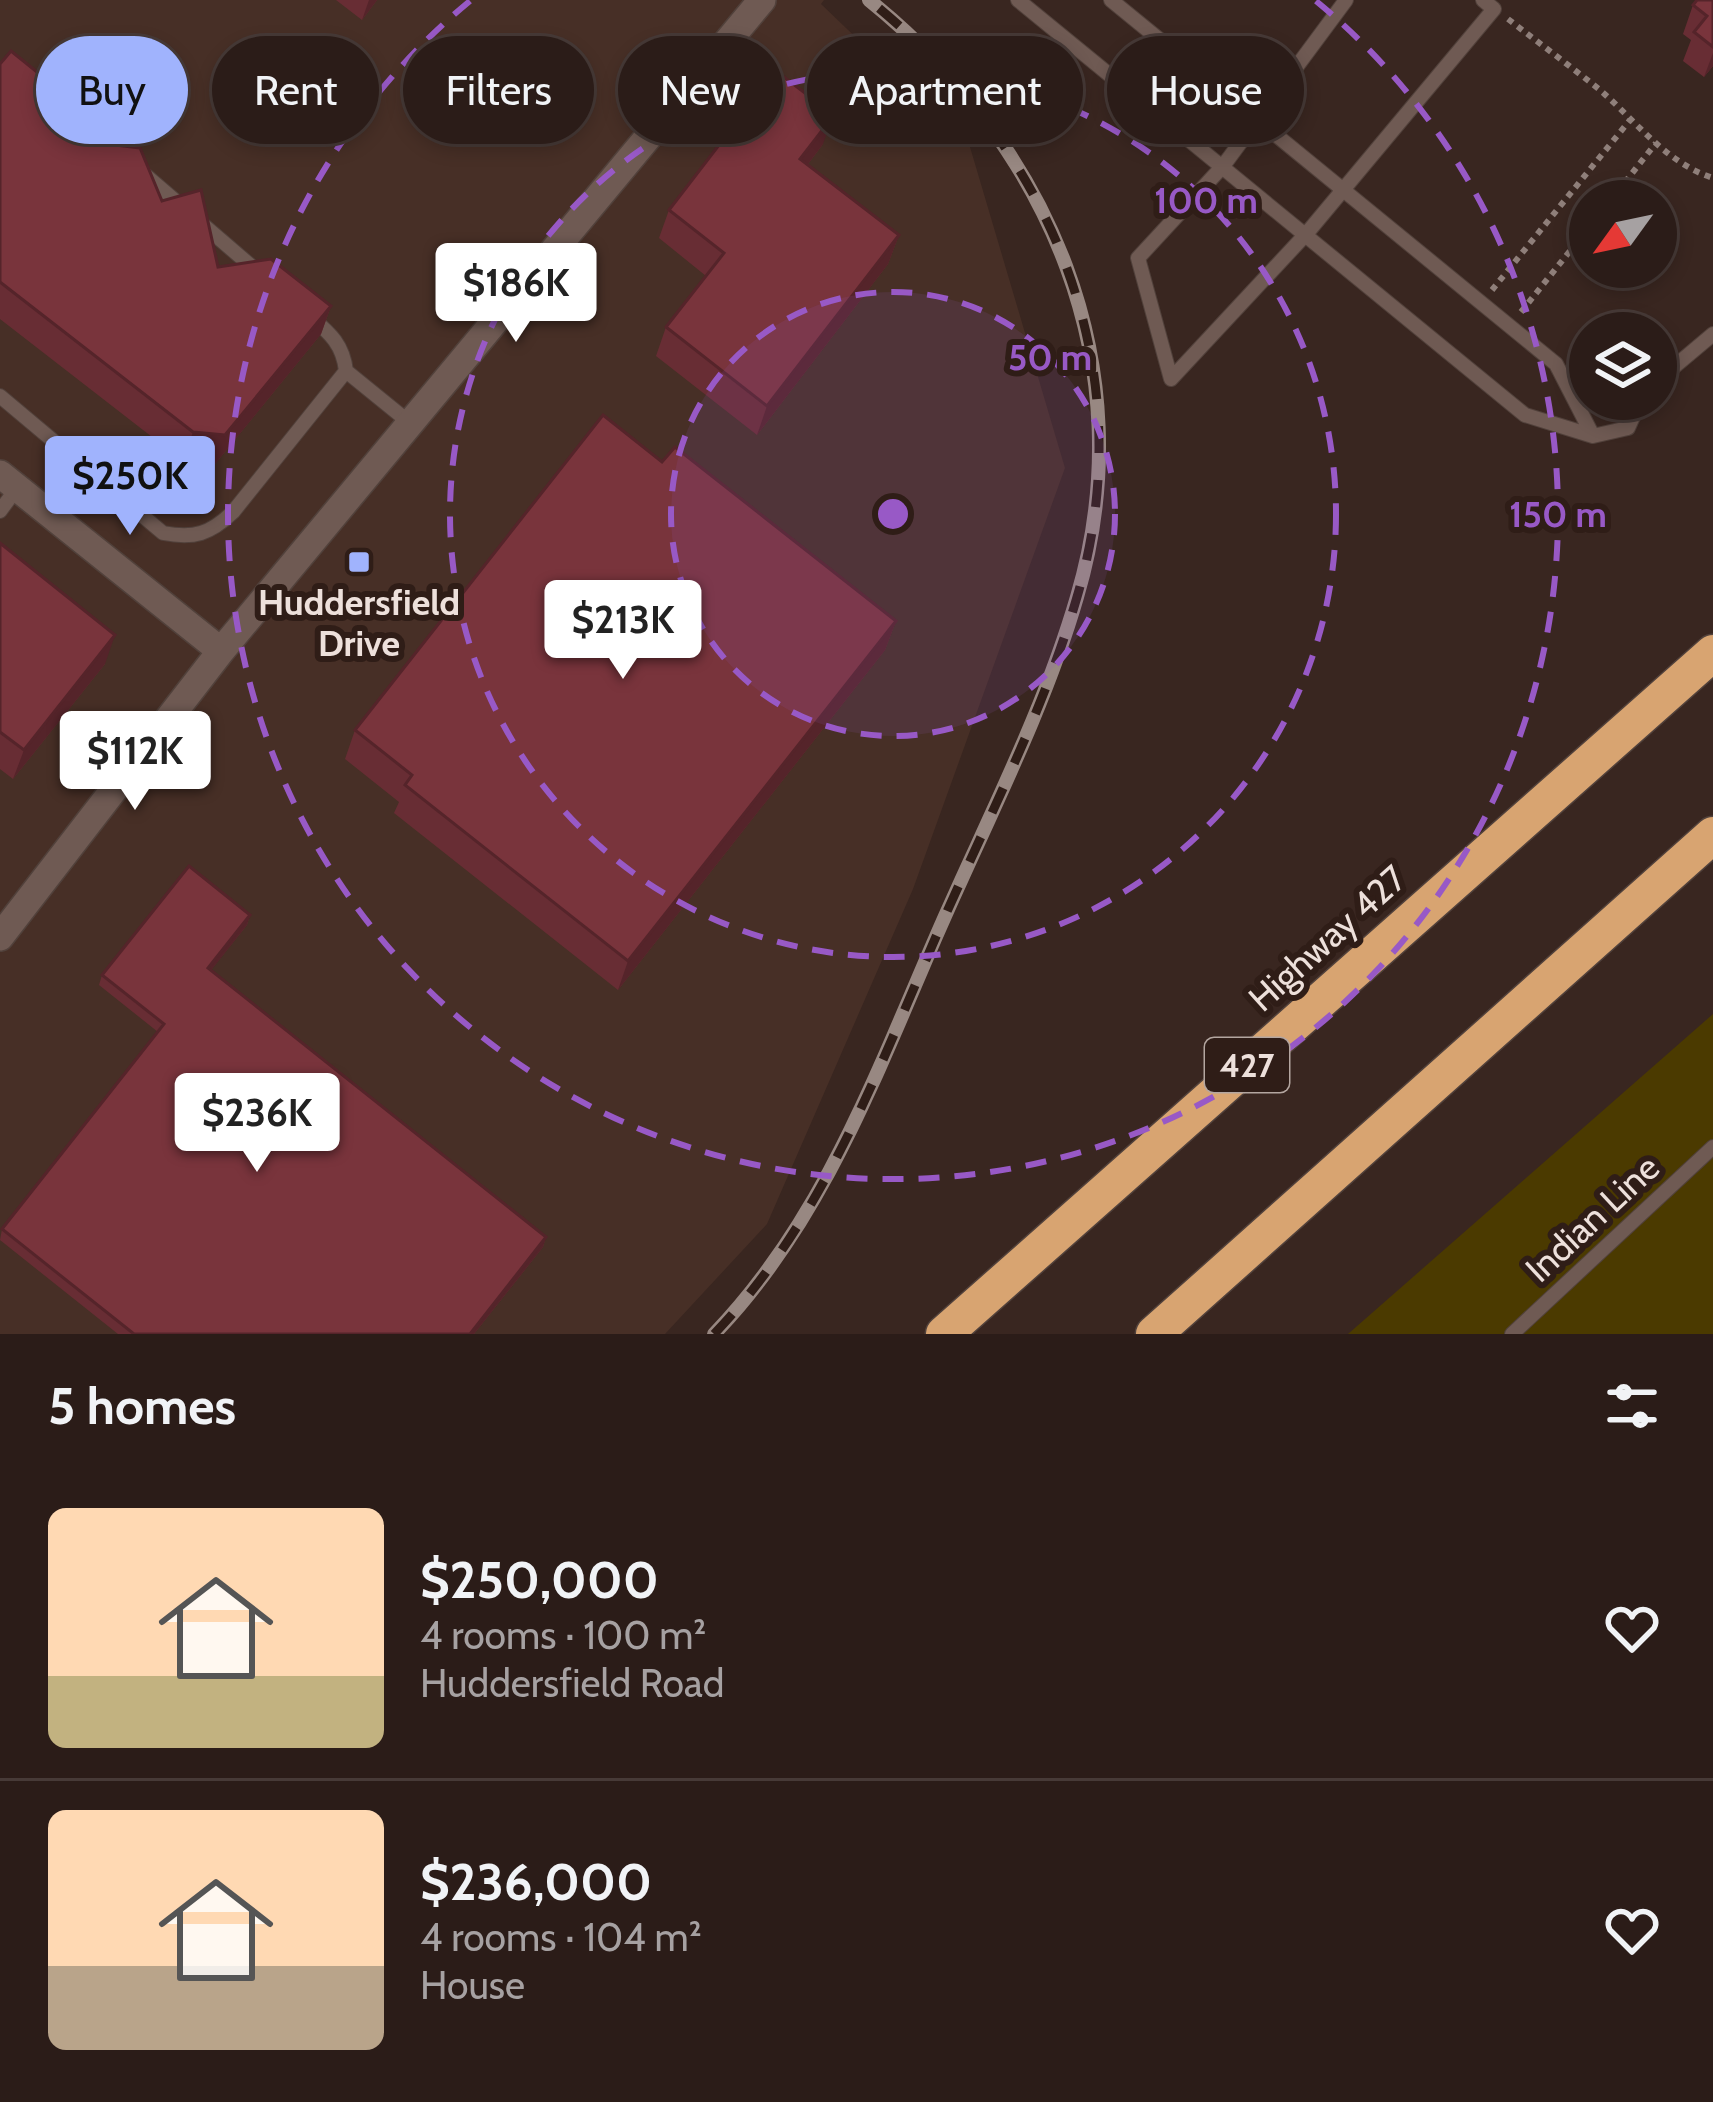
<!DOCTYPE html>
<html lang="en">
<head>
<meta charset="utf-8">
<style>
	:root { --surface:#2b1c18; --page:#372925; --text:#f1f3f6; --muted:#a6a1a2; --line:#473a37; --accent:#a0b3fd }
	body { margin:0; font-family:Cabin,sans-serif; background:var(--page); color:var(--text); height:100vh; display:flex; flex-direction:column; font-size:45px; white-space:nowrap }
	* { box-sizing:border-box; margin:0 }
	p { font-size:39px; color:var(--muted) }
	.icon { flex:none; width:66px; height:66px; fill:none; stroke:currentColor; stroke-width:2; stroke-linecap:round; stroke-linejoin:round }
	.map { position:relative; height:1334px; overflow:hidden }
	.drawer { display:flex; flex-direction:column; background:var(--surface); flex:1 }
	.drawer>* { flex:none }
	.hud { position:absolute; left:36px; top:36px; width:1641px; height:108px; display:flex; gap:24px }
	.needle { width:78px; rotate:237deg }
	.controls { position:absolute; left:1569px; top:180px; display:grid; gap:24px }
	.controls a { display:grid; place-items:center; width:108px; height:108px; border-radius:50%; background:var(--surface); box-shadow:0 6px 18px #0003,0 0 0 3px var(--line); font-size:60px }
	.price { position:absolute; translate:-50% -102px; padding:0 27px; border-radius:12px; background:#fff; color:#222; font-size:39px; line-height:78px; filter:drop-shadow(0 3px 6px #0008) }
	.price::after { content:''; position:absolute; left:50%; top:72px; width:36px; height:27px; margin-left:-18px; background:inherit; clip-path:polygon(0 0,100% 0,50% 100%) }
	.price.selected { background:var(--accent); color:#111 }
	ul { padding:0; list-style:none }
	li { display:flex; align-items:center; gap:36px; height:300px; padding:0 48px }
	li+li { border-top:3px solid var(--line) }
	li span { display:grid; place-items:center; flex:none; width:336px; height:240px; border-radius:18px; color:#555 }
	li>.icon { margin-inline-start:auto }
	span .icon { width:144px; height:144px; fill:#fffc; stroke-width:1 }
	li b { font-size:51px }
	h2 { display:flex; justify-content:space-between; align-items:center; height:144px; padding:0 48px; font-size:51px }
	.tag { padding:0 42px; border-radius:54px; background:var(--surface); box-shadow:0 6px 18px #0003,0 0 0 3px var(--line); font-size:42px; line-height:108px }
	.tag.selected { background:var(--accent); color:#111 }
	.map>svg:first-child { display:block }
</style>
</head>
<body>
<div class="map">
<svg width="1713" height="1334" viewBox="0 0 1713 1334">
	<rect width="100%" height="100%" fill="#392620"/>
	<path fill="#472f26" d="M 0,0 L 824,0 L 821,4 L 970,147 L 1065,468 L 913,889 L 767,1224 L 665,1334 L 0,1334 Z"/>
	<path fill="#4b3a00" d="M 1713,1014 L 1713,1334 L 1348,1334 Z"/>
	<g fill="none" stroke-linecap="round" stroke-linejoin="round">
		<g stroke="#51413b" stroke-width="16">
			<path id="service" d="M 1018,0 L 1525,415 L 1593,436 L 1628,428 L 1641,399
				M 1111,0 L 1556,364 L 1593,436
				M 1346,0 L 1223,166 L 1138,258 L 1171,379 L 1307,233 L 1494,9 L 1483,0
				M 61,103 L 121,155
				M 143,173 L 258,272
				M 311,317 C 331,334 343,345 346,371
				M 1656,382 L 1713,334
				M 0,396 L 163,533 C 194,539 210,534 233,512 L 346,371 L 410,423
				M 0,511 L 17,488
				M 1512,1334 L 1713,1147"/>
		</g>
		<g stroke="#51413b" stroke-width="30">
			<path id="minor" d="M 0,474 L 221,651
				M 0,937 L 221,651 L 762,0"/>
		</g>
		<g stroke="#51413b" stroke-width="39">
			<path id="motorway" d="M 944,1334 L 1713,653
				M 1154,1334 L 1713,835"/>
		</g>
		<path stroke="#8f7f7a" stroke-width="6" stroke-dasharray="6 6" stroke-linecap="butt" d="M 1508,19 C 1539,43 1570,66 1600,90 C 1636,121 1666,163 1713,178
			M 1610,201 L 1656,143
			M 1492,290 L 1630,120
			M 1521,312 L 1590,226"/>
		<use href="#service" stroke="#6f5a53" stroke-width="14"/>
		<use href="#minor" stroke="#6f5a53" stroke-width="27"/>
		<use href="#motorway" stroke="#d8a471" stroke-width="36"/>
		<g stroke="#988882" stroke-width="14">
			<path id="rail" d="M 714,1334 C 823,1221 876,1074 938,932 C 985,824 1044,711 1077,597 C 1145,367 1050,146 869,0"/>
		</g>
		<use href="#rail" stroke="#2f1d17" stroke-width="9" stroke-dasharray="27" stroke-linecap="butt"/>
	</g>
	<path fill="#682d34" d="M 336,0 L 377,0 L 362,20 Z
		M 1713,0 L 1713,66 L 1704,77 L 1683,61 L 1691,40 L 1683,34 L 1693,5 Z
		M 0,64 L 83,141 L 162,201 L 218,267 L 331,306 L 321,334 L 215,464 L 183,461 L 0,319 Z
		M 823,144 L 808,164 L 899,235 L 888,264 L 757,435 L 656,356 L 666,327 L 706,276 L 659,238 L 669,210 Z
		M 662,462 L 896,621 L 885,650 L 618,990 L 394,813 L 399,802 L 345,759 L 355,730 Z
		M 0,543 L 105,664 L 13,779 L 0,769 Z
		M 250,915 L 247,925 L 211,970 L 546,1237 L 543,1247 L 474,1334 L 118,1334 L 0,1240 L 2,1229 L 158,1032 L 99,985 L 102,975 Z"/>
	<path fill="#55242a" d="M 369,0 L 377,0 L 362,20 Z
		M 1713,53 L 1713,66 L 1704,77 Z
		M 834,115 L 823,144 L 790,188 L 800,159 Z
		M 899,235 L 888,264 L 757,435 L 767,406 Z
		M 331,306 L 321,334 L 215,464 L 183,461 L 193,432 Z
		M 896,621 L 885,650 L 618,990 L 628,961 Z
		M 115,635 L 105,664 L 13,779 L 24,750 Z
		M 250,915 L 247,925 L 205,978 L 208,968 Z
		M 546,1237 L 543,1247 L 474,1334 L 470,1334 Z"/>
	<path fill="#79343c" stroke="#55242a" stroke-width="3" d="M 1697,0 L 1713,0 L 1713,47 L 1694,32 L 1707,16 L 1693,5 Z
		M 11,51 L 63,93 L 83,141 L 140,148 L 162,201 L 201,190 L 218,267 L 271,259 L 331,306 L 225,435 L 193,432 L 0,282 L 0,64 Z
		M 776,71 L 834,115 L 800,159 L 899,235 L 767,406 L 666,327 L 724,253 L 669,210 Z
		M 603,415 L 662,462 L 675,447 L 896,621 L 628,961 L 405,785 L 412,775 L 355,730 Z
		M 0,543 L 115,635 L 24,750 L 0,732 Z
		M 189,866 L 250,915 L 208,968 L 546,1237 L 470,1334 L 134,1334 L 2,1229 L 164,1024 L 102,975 Z"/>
	<circle cx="893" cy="514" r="222" fill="#9859c6" fill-opacity=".12"/>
	<g fill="none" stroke="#9859c6" stroke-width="6" stroke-dasharray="21 15">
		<circle cx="893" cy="514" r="222"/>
		<circle cx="893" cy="514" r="443"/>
		<path d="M1316 1A665 665 0 1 1 470 1"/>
	</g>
	<rect fill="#a0b3fd" stroke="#2f1d17" stroke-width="4.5" x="347" y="550" width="24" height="24" rx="6"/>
	<g text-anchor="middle" stroke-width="12" stroke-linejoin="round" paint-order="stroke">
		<rect fill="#2f1d17" stroke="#b4a6a0" stroke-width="3" x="1205" y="1038" width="84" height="54" rx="9"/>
		<g font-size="33" font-weight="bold" fill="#ede0db">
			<text x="1247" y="1077">427</text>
		</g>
		<g font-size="36" font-weight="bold" fill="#ede0db" stroke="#2f1d17">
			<text x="359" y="615">Huddersfield<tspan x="359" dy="41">Drive</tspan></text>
		</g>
		<g font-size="36" fill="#ede0db" stroke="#2f1d17">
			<text transform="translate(1327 938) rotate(-42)" y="13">Highway 427</text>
			<text transform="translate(1592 1218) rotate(-43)" y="13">Indian Line</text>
		</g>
	</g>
	<circle cx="893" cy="514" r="18" fill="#9859c6" stroke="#2f1d17" stroke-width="6"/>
	<g font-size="36" text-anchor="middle" font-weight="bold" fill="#9859c6" stroke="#2f1d17" stroke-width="12" stroke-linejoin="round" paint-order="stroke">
		<text x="1206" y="213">100 m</text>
		<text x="1050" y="370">50 m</text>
		<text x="1558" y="527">150 m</text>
	</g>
</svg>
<div class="controls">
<a><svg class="needle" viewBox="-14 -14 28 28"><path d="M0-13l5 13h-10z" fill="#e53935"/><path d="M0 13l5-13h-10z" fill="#a6a1a2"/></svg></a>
<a><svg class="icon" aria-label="layers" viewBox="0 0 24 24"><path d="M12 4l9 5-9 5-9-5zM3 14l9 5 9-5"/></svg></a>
</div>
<b class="price" style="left:516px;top:345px">$186K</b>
<b class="price selected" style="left:130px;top:538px">$250K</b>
<b class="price" style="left:623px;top:682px">$213K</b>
<b class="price" style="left:135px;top:813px">$112K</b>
<b class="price" style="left:257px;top:1175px">$236K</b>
<div class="hud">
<a class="tag selected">Buy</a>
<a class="tag">Rent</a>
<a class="tag">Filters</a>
<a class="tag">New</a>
<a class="tag">Apartment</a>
<a class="tag">House</a>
</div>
</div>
<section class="drawer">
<h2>5 homes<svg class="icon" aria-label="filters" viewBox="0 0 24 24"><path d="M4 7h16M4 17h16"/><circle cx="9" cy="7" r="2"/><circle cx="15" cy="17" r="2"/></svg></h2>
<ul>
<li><span style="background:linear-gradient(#ffd9b3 70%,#c2b280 0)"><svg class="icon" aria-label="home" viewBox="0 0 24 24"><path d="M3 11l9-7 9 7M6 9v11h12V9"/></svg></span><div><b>$250,000</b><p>4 rooms · 100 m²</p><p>Huddersfield Road</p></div><svg class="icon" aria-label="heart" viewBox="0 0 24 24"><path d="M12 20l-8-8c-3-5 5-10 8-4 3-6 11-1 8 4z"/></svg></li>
<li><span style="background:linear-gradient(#ffd9b3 65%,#b9a48a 0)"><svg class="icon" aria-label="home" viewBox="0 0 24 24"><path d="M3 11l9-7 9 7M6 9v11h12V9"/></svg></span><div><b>$236,000</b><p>4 rooms · 104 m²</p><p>House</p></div><svg class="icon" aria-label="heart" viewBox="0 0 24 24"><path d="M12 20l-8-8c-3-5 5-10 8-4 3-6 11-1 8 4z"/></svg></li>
</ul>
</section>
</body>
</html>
